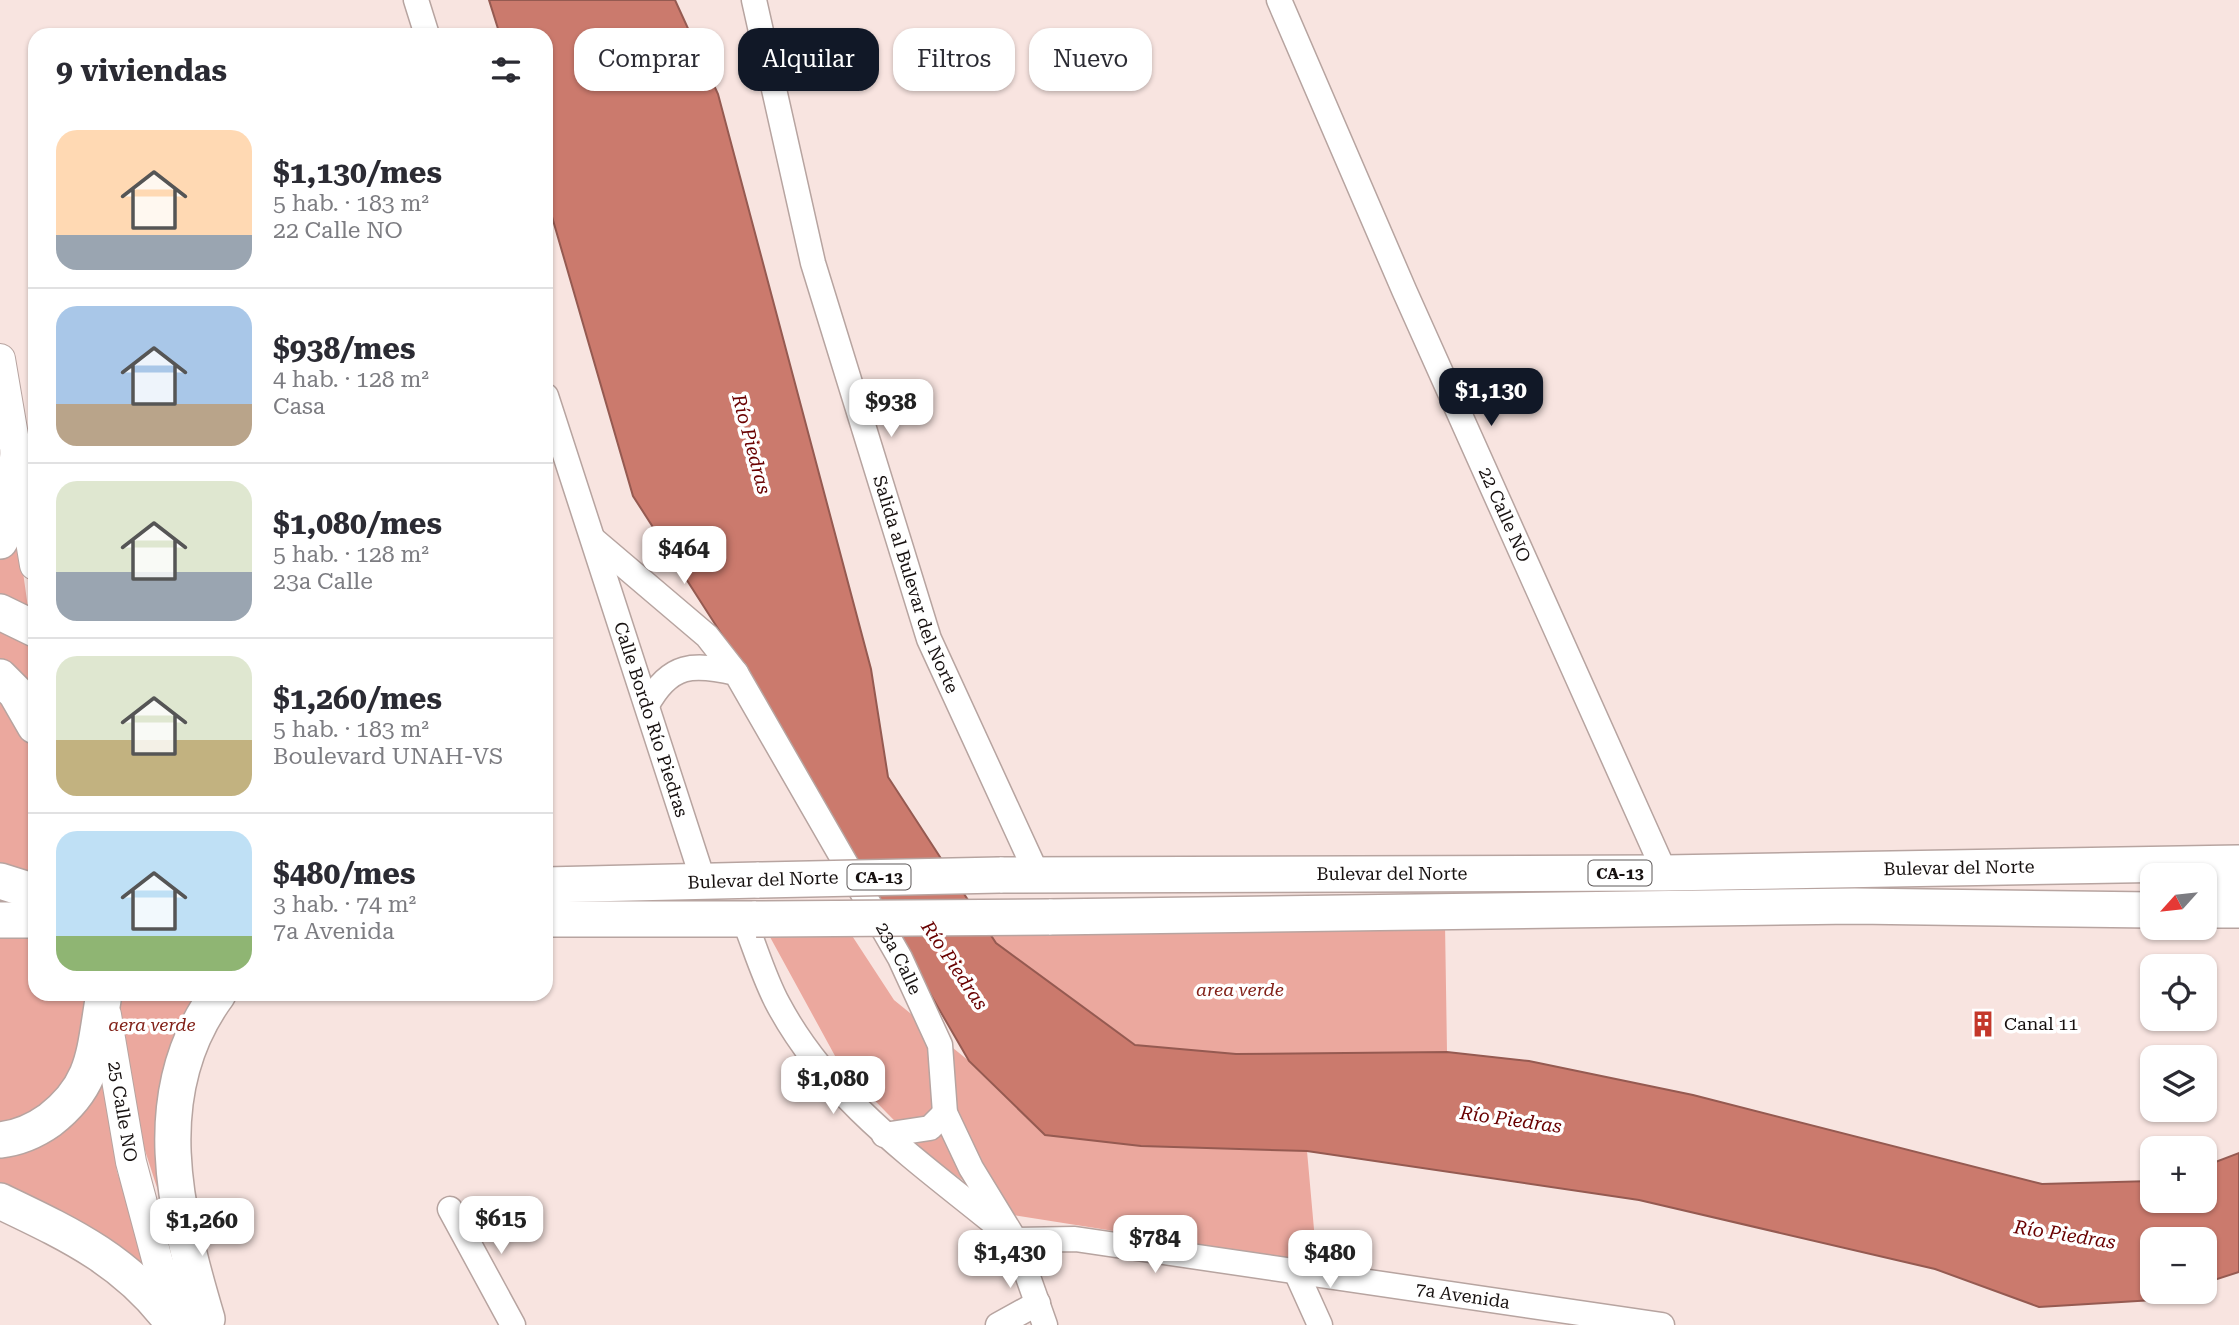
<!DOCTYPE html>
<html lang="es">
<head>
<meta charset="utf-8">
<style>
	:root { --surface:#fff; --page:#f2f2f3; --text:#2b2b33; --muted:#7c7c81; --line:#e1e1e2; --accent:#111827 }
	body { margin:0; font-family:"Roboto Serif",serif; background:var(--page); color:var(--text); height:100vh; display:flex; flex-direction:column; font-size:26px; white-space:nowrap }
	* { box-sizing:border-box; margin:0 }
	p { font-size:23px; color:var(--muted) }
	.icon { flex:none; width:38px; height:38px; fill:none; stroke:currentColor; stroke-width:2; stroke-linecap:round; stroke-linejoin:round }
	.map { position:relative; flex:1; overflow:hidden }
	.sheet { position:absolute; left:28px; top:28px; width:525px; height:973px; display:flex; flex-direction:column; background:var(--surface); border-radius:21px; box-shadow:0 2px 5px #0004 }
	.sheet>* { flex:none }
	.banner { position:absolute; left:574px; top:28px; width:665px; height:63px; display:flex; gap:14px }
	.needle { width:46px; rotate:243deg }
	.controls { position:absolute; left:2140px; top:863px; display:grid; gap:14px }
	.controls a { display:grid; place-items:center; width:77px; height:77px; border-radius:14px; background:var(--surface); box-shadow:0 2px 5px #0004; font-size:35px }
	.price { position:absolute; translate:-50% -60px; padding:0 16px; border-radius:14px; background:#fff; color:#222; font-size:23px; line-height:46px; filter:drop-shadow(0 2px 4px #0008) }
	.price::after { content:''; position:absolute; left:50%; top:42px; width:21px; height:16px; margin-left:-10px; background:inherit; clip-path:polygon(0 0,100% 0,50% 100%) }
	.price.selected { background:var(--accent); color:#fff }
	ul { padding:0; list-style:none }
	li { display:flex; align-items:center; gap:21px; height:175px; padding:0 28px }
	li+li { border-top:2px solid var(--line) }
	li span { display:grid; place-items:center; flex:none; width:196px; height:140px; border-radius:21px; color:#555 }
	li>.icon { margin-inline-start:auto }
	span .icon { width:84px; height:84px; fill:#fffc; stroke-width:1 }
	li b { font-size:30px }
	h2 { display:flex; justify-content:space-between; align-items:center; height:84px; padding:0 28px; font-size:30px }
	.tag { padding:0 24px; border-radius:21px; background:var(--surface); box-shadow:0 2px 5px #0004; font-size:24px; line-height:63px }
	.tag.selected { background:var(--accent); color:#fff }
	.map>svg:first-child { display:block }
</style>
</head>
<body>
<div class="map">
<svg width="2239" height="1325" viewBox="0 0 2239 1325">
	<rect width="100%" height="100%" fill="#f8e4e0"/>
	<path fill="#eba89e" d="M 17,529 L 29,615 L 0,602 L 0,558 Z
		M 0,621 L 33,637 L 35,710 L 0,665 Z
		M 0,692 L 35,747 L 35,873 L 0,867 Z
		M 1445,924 L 1447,1052 L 1236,1054 L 1136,1045 L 996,943 L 984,925 Z
		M 764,926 L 847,928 L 894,1000 L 969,1061 L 1045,1135 L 1141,1146 L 1307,1151 L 1317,1263 L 1013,1215 L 932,1159 L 840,1065 Z
		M 0,935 L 35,935 L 35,994 L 87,994 L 85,1057 L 54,1105 L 0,1131 Z
		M 117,994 L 205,994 L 171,1231 L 140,1135 Z
		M 101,1067 L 117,1172 L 135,1222 L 146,1277 L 0,1190 L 0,1148 Z"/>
	<path fill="#cb7a6d" stroke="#955a51" stroke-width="2" d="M 489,0 L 675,0 L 718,94 L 871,669 L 888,777 L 996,943 L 1135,1045 L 1236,1054 L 1447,1052 L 1529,1061 L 1693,1095 L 2042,1184 L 2152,1181 L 2152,1200 L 2205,1200 L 2205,1166 L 2239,1153 L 2239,1272 L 2205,1283 L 2205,1239 L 2152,1239 L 2152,1292 L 2179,1292 L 2154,1300 L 2039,1307 L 1935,1269 L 1639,1200 L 1307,1151 L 1141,1146 L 1045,1135 L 969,1061 L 731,649 L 633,496 L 546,196 L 546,35 L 500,35 Z"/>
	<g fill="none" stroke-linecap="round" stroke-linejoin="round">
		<g stroke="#b7a4a0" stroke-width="27">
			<g id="minor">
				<path d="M 416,0 L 427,35"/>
				<path id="s1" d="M 754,0 L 813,263 L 929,639 L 1037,874"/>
				<path id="s2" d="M 1279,0 L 1404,290 L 1665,873"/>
				<path id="s3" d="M 546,396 L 704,883"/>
				<path d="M 594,540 L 707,636 L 736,673"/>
				<path id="s4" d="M 647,705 C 670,663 693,663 736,673 L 900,958 L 940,1045 L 945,1113 L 971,1168 L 1015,1240 L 1045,1325"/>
				<path d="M 2205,900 L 2228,887 L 2239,886"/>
				<path d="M 744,920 C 755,947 764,978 778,1004 C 829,1100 918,1161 1000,1228"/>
				<path d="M 884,1135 L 930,1128 L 945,1113"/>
				<path d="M 450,1209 L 513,1325"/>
				<path id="s5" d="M 1015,1240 L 1075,1239 L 1662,1325"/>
				<path d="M 1297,1274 L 1320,1325"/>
				<path d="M 998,1325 L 1038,1303"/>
			</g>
		</g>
		<g stroke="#b7a4a0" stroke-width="32">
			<g id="major">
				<path d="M 0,359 L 35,565"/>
				<path id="s6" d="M 106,1015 L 131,1162 L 158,1263 L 185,1325"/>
			</g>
		</g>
		<g stroke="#b7a4a0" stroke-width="38">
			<g id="highway">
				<path d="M 0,541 L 12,518 L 18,453"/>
				<path d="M 0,612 L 35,629"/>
				<path d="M 0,677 L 16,693 L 35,726"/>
				<path id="s7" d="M 1000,875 L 1665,873 L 2239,863"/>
				<path d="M 0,881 L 35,892"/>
				<path d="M 546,885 L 759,880"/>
				<path d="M 2205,910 L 2239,910"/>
				<path d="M 1049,917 L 1855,906 L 2152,910"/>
				<path d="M 546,919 L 756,919"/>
				<path d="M 0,920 L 35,920"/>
				<path d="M 0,1140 C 18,1138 36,1130 50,1120 C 95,1085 94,1053 103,1000"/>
				<path d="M 0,1201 C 69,1234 128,1261 174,1325"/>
				<path d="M 207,1319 C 175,1211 145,1093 218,994"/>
			</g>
		</g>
		<use href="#minor" stroke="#fff" stroke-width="24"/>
		<use href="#major" stroke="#fff" stroke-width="30"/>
		<use href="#highway" stroke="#fff" stroke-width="35"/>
		<g stroke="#b7a4a0" stroke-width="38" stroke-linecap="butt">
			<path id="highway-bridge" d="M 759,880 L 1000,875
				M 756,919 L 1049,917"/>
		</g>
		<use href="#highway-bridge" stroke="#fff" stroke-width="35"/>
	</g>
	<defs>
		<g id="building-bare" transform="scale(2.1)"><path d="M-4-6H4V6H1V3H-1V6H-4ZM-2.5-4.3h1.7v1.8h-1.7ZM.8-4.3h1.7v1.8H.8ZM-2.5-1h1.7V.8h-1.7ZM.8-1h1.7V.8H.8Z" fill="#c4372a" stroke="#fff" stroke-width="2.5" paint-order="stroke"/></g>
	</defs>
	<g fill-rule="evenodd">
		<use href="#building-bare" x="1983" y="1024"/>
	</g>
	<g text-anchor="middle" stroke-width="7" stroke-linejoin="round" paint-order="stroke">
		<g fill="#fff" stroke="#5d5858" stroke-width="2">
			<rect x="1588.5" y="860.5" width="63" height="25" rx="5"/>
			<rect x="847.5" y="864.5" width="63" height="25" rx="5"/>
		</g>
		<g font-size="16" font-weight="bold" fill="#171110">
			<text x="1620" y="879">CA-13</text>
			<text x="879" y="883">CA-13</text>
		</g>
		<g font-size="18" fill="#171110" stroke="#fff">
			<text dy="6" stroke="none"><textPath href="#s2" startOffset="562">22 Calle NO</textPath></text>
			<text dy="6" stroke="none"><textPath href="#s1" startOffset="607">Salida al Bulevar del Norte</textPath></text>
			<text dy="6" stroke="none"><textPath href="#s3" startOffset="340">Calle Bordo Río Piedras</textPath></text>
			<text dy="6" stroke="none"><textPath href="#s7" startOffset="959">Bulevar del Norte</textPath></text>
			<text dy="6" stroke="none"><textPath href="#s7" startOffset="392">Bulevar del Norte</textPath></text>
			<text transform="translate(763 880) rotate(-2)" y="6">Bulevar del Norte</text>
			<text dy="6" stroke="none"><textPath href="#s4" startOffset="434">23a Calle</textPath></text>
			<text dy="6" stroke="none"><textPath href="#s6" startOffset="98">25 Calle NO</textPath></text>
			<text dy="6" stroke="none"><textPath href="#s5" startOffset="452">7a Avenida</textPath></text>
		</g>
		<g font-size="18" font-style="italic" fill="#822118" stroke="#fff">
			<text x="1240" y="996">area verde</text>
			<text x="152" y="1031">aera verde</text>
		</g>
		<g font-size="18" fill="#171110" stroke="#fff" text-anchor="start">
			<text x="2004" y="1030">Canal 11</text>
		</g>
		<g font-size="19" font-style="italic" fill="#690000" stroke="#fff">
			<text transform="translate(752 444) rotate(75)" y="7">Río Piedras</text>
			<text transform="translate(955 965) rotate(56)" y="7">Río Piedras</text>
			<text transform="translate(1511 1119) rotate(8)" y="7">Río Piedras</text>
			<text transform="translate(2065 1234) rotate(9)" y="7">Río Piedras</text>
		</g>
	</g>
</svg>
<div class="controls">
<a><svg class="needle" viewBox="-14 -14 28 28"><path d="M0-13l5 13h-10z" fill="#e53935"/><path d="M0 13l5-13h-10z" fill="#7c7c81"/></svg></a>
<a><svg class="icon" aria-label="locate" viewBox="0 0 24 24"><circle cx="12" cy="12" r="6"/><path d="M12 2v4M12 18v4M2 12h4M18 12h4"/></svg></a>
<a><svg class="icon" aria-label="layers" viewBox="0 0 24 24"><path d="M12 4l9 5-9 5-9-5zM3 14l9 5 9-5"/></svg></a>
<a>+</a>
<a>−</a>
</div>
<b class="price selected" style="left:1491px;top:428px">$1,130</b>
<b class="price" style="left:891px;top:439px">$938</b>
<b class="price" style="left:684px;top:586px">$464</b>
<b class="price" style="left:833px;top:1116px">$1,080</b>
<b class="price" style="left:501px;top:1256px">$615</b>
<b class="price" style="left:202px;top:1258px">$1,260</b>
<b class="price" style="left:1155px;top:1275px">$784</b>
<b class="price" style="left:1010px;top:1290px">$1,430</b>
<b class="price" style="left:1330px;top:1290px">$480</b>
<div class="banner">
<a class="tag">Comprar</a>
<a class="tag selected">Alquilar</a>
<a class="tag">Filtros</a>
<a class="tag">Nuevo</a>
</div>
<section class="sheet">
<h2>9 viviendas<svg class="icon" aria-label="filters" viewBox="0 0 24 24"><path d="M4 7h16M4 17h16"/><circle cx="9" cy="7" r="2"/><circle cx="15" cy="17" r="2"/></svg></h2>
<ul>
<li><span style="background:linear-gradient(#ffd9b3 75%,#9aa5b1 0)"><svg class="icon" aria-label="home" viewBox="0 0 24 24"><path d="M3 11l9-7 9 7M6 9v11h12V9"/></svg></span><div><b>$1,130/mes</b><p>5 hab. · 183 m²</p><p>22 Calle NO</p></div></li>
<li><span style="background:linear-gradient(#a9c7e8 70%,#b9a48a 0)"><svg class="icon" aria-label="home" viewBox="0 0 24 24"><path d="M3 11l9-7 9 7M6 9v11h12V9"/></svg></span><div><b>$938/mes</b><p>4 hab. · 128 m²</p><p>Casa</p></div></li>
<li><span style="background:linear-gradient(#dfe7d0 65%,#9aa5b1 0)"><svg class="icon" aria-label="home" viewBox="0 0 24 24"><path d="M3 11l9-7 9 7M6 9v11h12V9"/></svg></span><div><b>$1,080/mes</b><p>5 hab. · 128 m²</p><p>23a Calle</p></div></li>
<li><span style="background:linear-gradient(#dfe7d0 60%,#c2b280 0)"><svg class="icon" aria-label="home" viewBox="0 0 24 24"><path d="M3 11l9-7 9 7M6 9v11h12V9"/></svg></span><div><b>$1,260/mes</b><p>5 hab. · 183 m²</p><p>Boulevard UNAH-VS</p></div></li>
<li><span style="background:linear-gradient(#bfe0f5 75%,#8fb573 0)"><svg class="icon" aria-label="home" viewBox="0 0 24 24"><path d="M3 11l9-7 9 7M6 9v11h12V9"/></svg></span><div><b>$480/mes</b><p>3 hab. · 74 m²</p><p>7a Avenida</p></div></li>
</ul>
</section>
</div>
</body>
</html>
